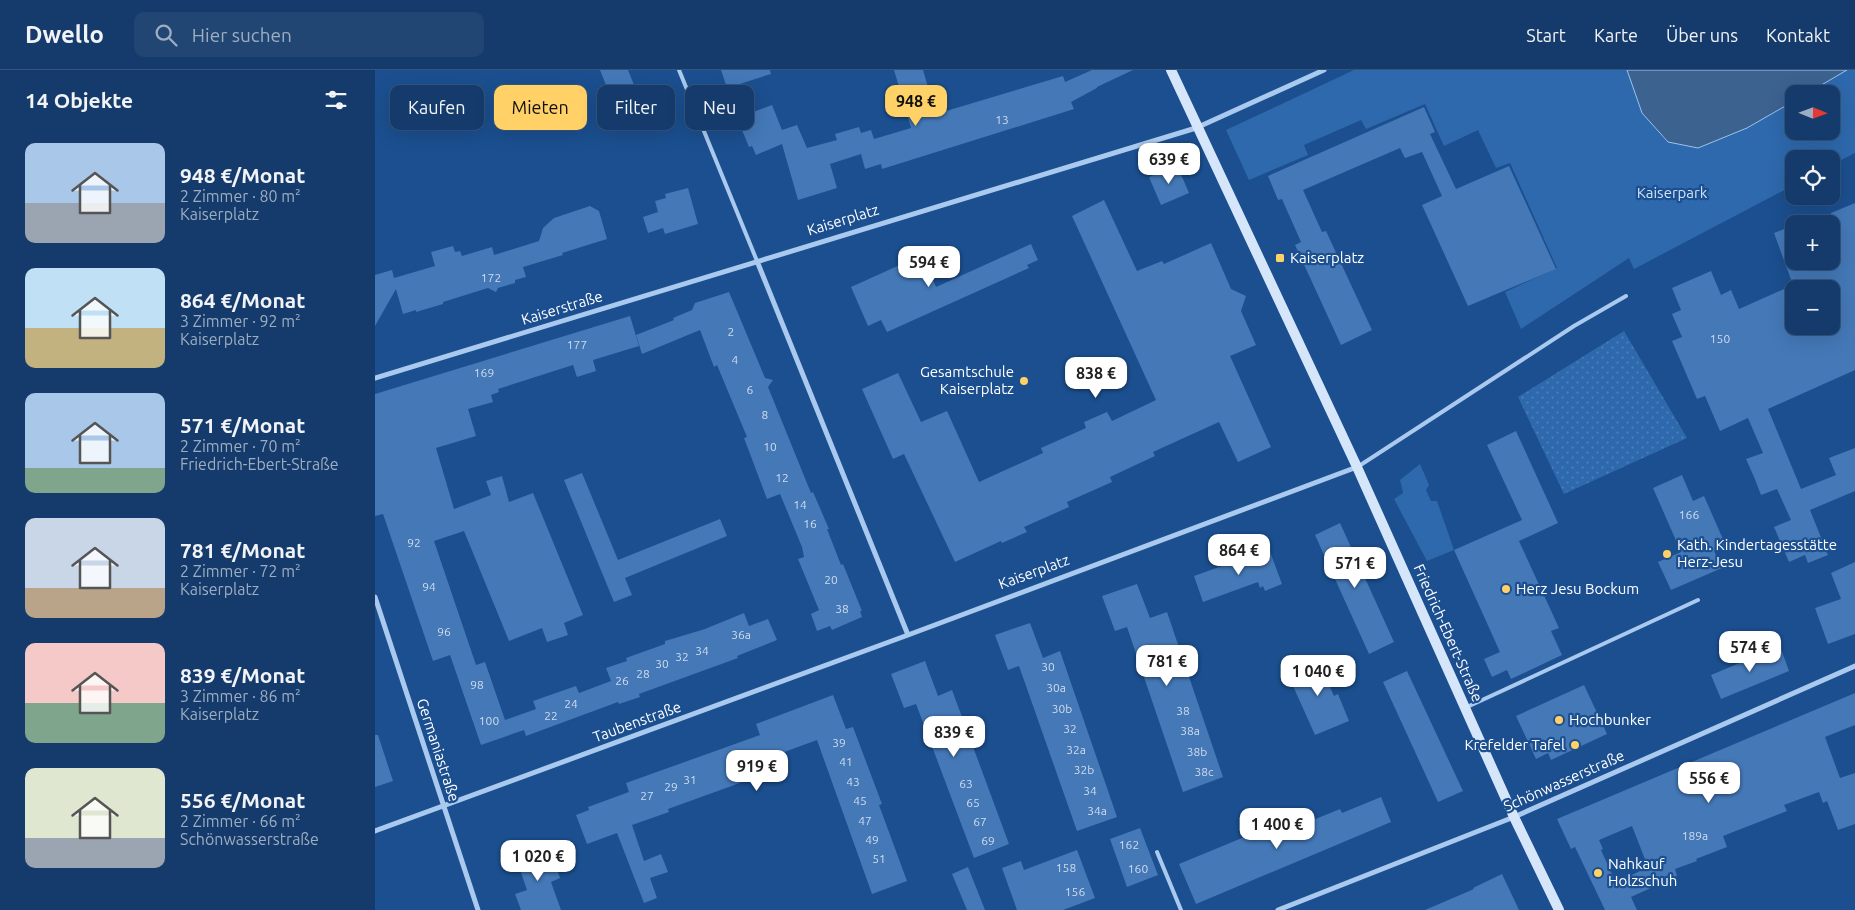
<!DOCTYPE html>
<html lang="de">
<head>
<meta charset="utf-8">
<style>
	:root { --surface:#143b6b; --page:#214673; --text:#f1f3f6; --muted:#9dadc1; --line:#33557e; --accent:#ffd166 }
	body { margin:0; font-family:Ubuntu,sans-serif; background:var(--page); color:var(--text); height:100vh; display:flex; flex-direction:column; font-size:19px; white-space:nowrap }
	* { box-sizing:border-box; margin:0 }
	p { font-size:16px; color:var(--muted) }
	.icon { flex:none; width:28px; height:28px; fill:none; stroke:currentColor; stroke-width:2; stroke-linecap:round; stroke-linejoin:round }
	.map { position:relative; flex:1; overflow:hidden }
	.drawer { display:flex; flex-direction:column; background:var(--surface); width:375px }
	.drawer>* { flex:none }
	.hud { position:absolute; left:15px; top:15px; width:475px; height:45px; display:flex; gap:10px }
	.needle { width:32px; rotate:91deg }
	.tools { position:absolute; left:1410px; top:15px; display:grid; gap:10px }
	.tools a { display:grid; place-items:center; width:55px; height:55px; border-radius:10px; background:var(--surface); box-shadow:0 5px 20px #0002,0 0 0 1px var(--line); font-size:25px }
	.price { position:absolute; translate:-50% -42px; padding:0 11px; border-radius:10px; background:#fff; color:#222; font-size:16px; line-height:32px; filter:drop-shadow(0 1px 2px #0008) }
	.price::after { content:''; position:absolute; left:50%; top:30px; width:15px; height:11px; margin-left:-8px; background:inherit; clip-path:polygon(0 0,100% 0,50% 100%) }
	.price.on { background:var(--accent); color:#111 }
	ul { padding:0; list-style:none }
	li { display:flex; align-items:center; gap:15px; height:125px; padding:0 25px }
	li span { display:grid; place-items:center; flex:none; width:140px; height:100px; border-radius:10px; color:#555 }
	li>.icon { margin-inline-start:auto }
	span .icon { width:60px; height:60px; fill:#fffc; stroke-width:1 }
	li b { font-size:21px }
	h2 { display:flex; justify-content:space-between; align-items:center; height:60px; padding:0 25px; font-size:21px }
	.chip { padding:0 18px; border-radius:10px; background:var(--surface); box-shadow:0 5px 20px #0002,0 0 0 1px var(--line); font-size:18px; line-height:45px }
	.chip.on { background:var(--accent); color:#111 }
	header { display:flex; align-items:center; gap:30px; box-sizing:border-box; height:70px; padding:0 25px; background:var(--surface); border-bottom:1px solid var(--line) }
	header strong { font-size:24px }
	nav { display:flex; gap:28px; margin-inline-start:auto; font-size:18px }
	.search { width:350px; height:45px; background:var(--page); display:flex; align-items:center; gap:12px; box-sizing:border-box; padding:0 18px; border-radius:10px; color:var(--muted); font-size:19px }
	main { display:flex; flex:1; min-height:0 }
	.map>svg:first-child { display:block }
</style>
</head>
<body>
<header>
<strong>Dwello</strong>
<div class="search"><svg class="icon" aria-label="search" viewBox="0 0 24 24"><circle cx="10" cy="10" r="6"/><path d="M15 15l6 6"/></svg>Hier suchen</div>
<nav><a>Start</a><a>Karte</a><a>Über uns</a><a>Kontakt</a></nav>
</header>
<main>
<section class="drawer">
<h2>14 Objekte<svg class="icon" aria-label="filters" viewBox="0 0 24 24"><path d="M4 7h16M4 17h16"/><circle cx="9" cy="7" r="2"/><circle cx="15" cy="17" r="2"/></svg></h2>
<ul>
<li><span style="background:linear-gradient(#a9c7e8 60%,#9aa5b1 0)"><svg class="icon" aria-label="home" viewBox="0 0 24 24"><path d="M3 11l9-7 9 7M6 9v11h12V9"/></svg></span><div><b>948 €/Monat</b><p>2 Zimmer · 80 m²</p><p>Kaiserplatz</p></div></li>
<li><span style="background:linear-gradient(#bfe0f5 60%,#c2b280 0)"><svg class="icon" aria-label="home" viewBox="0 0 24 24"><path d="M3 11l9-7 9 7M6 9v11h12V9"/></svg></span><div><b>864 €/Monat</b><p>3 Zimmer · 92 m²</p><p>Kaiserplatz</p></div></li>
<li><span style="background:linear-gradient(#a9c7e8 75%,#7fa58c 0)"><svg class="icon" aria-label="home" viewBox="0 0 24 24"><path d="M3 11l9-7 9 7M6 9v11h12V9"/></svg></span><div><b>571 €/Monat</b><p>2 Zimmer · 70 m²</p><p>Friedrich-Ebert-Straße</p></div></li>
<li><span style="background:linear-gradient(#c9d6e8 70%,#b9a48a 0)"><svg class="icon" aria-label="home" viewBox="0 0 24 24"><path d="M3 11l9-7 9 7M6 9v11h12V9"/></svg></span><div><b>781 €/Monat</b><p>2 Zimmer · 72 m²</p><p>Kaiserplatz</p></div></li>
<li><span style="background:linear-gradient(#f6c9c9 60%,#7fa58c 0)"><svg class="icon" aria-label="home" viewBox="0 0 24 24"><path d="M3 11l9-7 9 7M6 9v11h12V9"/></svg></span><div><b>839 €/Monat</b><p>3 Zimmer · 86 m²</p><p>Kaiserplatz</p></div></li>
<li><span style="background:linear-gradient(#dfe7d0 70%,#9aa5b1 0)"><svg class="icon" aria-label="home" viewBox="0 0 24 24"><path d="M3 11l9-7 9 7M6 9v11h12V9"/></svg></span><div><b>556 €/Monat</b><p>2 Zimmer · 66 m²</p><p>Schönwasserstraße</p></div></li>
</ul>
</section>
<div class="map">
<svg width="1480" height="840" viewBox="0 0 1480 840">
	<defs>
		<pattern id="grass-dots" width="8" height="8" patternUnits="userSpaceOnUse" patternTransform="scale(1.25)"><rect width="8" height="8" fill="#2e69ad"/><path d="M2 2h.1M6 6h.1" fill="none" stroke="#4d80b9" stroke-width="1.8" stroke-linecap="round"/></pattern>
	</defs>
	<rect width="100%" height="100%" fill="#1b4f8f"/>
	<path fill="url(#grass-dots)" d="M 1249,261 L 1312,368 L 1189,424 L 1143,327 Z"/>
	<path fill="#2e69ad" d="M 979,0 L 1252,0 L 1267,43 L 1292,72 L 1323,78 L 1372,58 L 1419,31 L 1419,61 L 1456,61 L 1456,24 L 1431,24 L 1472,0 L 1480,0 L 1480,83 L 1456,95 L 1456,89 L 1419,89 L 1419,115 L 1259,199 L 1254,188 L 1146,259 L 1130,222 L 1182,198 L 1135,93 L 1121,98 L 1103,60 L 1069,76 L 1050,34 L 991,59 L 986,50 L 929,75 L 933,85 L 874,110 L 851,60 Z
		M 1045,394 L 1054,415 L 1051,420 L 1056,431 L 1062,431 L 1079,480 L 1052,491 L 1019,429 L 1028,423 L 1025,410 Z"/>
	<path fill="#3c6290" stroke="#9cc4f0" d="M 1252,0 L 1472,0 L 1431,24 L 1419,24 L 1419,31 L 1372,58 L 1323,78 L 1293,72 L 1267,43 Z"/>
	<path fill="#4478b7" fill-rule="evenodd" d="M 225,0 L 253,0 L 271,45 L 247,55 Z
		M 346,0 L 395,0 L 396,4 L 352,18 Z
		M 519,0 L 548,0 L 561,44 L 688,6 L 690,12 L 717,0 L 758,0 L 722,17 L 722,18 L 696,32 L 699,39 L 507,99 L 506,94 L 490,99 L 486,84 L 455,94 L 462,118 L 423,130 L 407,74 L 381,85 L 377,76 L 374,77 L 362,48 L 397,35 L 407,60 L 422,55 L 432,78 L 462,70 L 460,64 L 484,57 L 486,63 L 496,60 L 499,69 L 536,58 Z
		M 1049,37 L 1060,62 L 1055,64 L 1081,119 L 1134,96 L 1181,199 L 1093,236 L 1047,135 L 1067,126 L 1047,82 L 1030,88 L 1025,78 L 928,120 L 947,162 L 951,161 L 997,260 L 966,275 L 920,175 L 926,172 L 907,129 L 903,130 L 893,106 Z
		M 802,95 L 814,123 L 786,135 L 774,107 Z
		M 313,118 L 323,154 L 290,164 L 288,158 L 273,163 L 268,147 L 283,142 L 280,131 L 291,128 L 290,124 Z
		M 729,130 L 762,201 L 787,191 L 789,194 L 836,173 L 856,219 L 871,226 L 866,241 L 881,275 L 855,286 L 896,377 L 863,392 L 844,352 L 778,382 L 780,386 L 735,407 L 737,412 L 692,432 L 694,437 L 649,457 L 652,462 L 627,473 L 626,471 L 580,492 L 529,384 L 518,389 L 487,319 L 523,303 L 546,352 L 572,341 L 604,412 L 668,383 L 666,378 L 711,358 L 709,352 L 732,342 L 737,351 L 781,330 L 697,146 Z
		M 1480,133 L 1480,300 L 1393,339 L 1426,419 L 1461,405 L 1454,388 L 1480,378 L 1480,421 L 1435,440 L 1453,485 L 1433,493 L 1430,485 L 1414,492 L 1399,457 L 1416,450 L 1402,419 L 1386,425 L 1379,407 L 1371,389 L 1388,383 L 1373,348 L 1345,361 L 1330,326 L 1322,329 L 1297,271 L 1307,267 L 1297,244 L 1306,240 L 1297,218 L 1336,201 L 1346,225 L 1356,220 L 1364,239 L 1418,215 L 1399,163 L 1419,155 L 1419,191 L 1456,191 L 1456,143 ZM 1419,216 L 1420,219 L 1456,219 L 1456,256 L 1419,256 Z
		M 215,136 L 224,141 L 232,169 L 187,183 L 188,185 L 148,197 L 151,207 L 140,210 L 140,213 L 123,218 L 121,222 L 113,218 L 68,232 L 68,234 L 41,242 L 41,240 L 28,244 L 21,219 L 0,256 L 0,205 L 17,200 L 19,208 L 60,196 L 56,182 L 78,176 L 80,182 L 85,181 L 87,186 L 117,177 L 119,185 L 164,171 L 168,158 L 179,148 Z
		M 656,174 L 663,190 L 652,195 L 654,198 L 512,262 L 506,250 L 493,256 L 476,217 L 547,185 L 561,217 Z
		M 354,222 L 390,308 L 398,310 L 393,317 L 436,423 L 438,422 L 454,459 L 452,459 L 466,495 L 468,494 L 487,541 L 485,541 L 487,547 L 457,560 L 455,556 L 442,561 L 436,544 L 444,540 L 423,489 L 429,487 L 427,477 L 405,424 L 392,429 L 369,368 L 372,367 L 342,295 L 339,297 L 325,260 L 267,284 L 261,265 L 299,250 L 298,248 L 317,240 L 320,233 Z
		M 255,246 L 264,276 L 218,290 L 221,301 L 202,307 L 198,295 L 123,319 L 124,322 L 116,325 L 118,332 L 93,339 L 101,366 L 61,378 L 79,439 L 116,425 L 111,411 L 127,406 L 134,432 L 158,423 L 208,545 L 189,553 L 193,565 L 172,572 L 167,558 L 134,571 L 89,461 L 59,471 L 101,595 L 110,592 L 130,650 L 161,639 L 158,631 L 201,616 L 204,623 L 236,611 L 231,598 L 252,591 L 251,588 L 290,574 L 290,571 L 330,559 L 369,543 L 374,556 L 393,549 L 402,570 L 362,586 L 363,588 L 264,624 L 265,627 L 244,634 L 243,632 L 151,666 L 149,660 L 106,675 L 75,585 L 58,591 L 8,444 L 0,446 L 0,324 Z
		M 1141,361 L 1183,453 L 1144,471 L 1184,558 L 1176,561 L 1187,585 L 1136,609 L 1132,600 L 1117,607 L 1109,589 L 1125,582 L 1079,480 L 1147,450 L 1112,375 Z
		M 207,403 L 243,490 L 345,449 L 352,466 L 250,508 L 257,525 L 239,532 L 189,410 Z
		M 1307,405 L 1318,431 L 1329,426 L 1351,476 L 1339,481 L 1347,498 L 1296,520 L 1283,492 L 1306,482 L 1278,418 Z
		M 965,453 L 1019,572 L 994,584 L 940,465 Z
		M 894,479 L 907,514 L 890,521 L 888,516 L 885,518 L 883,512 L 828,532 L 819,506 Z
		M 1480,492 L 1480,564 L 1453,574 L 1440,538 L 1466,529 L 1456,503 Z
		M 762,514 L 775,548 L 792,542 L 848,707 L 808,722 L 752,557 L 740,561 L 727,526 Z
		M 655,553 L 668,588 L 685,581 L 742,747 L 702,761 L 644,596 L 633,600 L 620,565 Z
		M 1405,576 L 1414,601 L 1346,629 L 1336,605 Z
		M 941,586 L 959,626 L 963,624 L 974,651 L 940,665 L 918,616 L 923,614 L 916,597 Z
		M 550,591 L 563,626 L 577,620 L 634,774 L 599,788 L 541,634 L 529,638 L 516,604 Z
		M 1032,601 L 1088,721 L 1063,732 L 1008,612 Z
		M 1209,615 L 1232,664 L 1176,690 L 1173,683 L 1161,689 L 1141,646 Z
		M 1480,623 L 1480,655 L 1450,667 L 1465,708 L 1480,703 L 1480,754 L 1463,760 L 1452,731 L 1448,733 L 1444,722 L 1409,735 L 1412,741 L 1348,766 L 1352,777 L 1321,789 L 1322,791 L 1300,799 L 1302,806 L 1256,827 L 1262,840 L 1230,840 L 1200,777 L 1196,779 L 1182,749 ZM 1257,756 L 1273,797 L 1241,813 L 1226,780 L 1228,779 L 1224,770 Z
		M 458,625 L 471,659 L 478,657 L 507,734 L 504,735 L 532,811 L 497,824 L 442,670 L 393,688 L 398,701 L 293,739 L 294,742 L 257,755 L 269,791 L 286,784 L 293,802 L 275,808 L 282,828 L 269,833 L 242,763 L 212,774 L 201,745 L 214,740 L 213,737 L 254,722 L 251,713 L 385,665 L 381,654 Z
		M 0,665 L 3,665 L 18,711 L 0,717 Z
		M 1006,727 L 1016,752 L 821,834 L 804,794 L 896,756 L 899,766 L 965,739 L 967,743 Z
		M 765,758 L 783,805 L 752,817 L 735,769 Z
		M 165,780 L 166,783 L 176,783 L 185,808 L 176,812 L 186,840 L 146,840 L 140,824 L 152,820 L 141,788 Z
		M 702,780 L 720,828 L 688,840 L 642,840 L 627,798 L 646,791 L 649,800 Z
		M 593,797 L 610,840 L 592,840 L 577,804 Z
		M 1127,804 L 1144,840 L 1050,840 L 1099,819 L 1098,818 Z"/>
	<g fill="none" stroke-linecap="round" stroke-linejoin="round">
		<path stroke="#a9c9ee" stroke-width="4" d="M 304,0 L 382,191
			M 984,396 L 1199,256 L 1251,226
			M 1092,637 L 1323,530
			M 782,782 L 806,840"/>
		<path stroke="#a9c9ee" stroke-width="5" d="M 382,191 L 533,565
			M 0,308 L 821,58 L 949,0
			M 0,527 L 103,840
			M 0,761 L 533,565 L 982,397
			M 903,840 L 1139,747 L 1480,596"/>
		<path stroke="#d6e6fa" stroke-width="10" d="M 796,0 L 982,397 L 1139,747 L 1184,840"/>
	</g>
	<g fill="#ffd166" stroke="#1b4f8f" stroke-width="2">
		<rect x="900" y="183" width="10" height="10" rx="2.5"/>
		<circle cx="649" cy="311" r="5"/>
		<circle cx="1292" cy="484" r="5"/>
		<circle cx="1131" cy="519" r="5"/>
		<circle cx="1184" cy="650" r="5"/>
		<circle cx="1200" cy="675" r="5"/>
		<circle cx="1223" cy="803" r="5"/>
	</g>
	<g text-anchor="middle" stroke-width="4.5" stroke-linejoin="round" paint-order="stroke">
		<g font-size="12" fill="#d0dded">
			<text x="627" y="54">13</text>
			<text x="116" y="212">172</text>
			<text x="356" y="266">2</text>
			<text x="1345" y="273">150</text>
			<text x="202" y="279">177</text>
			<text x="360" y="294">4</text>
			<text x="109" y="307">169</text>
			<text x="375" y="324">6</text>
			<text x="390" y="349">8</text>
			<text x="395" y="381">10</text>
			<text x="407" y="412">12</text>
			<text x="425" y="439">14</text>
			<text x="1314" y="449">166</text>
			<text x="435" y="458">16</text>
			<text x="39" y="477">92</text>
			<text x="456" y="514">20</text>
			<text x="54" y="521">94</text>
			<text x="467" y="543">38</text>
			<text x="69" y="566">96</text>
			<text x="366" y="569">36a</text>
			<text x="327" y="585">34</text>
			<text x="307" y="591">32</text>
			<text x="287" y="598">30</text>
			<text x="673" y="601">30</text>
			<text x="268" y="608">28</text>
			<text x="247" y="615">26</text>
			<text x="102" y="619">98</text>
			<text x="681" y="622">30a</text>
			<text x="196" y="638">24</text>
			<text x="687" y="643">30b</text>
			<text x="808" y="645">38</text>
			<text x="176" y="650">22</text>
			<text x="114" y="655">100</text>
			<text x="695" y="663">32</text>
			<text x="815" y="665">38a</text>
			<text x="464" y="677">39</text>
			<text x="701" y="684">32a</text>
			<text x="822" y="686">38b</text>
			<text x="471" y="696">41</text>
			<text x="709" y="704">32b</text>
			<text x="829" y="706">38c</text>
			<text x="315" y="714">31</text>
			<text x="478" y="716">43</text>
			<text x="591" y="718">63</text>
			<text x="296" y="721">29</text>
			<text x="715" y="725">34</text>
			<text x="272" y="730">27</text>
			<text x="485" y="735">45</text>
			<text x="598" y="737">65</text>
			<text x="722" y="745">34a</text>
			<text x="490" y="755">47</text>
			<text x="605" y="756">67</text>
			<text x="1320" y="770">189a</text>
			<text x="497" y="774">49</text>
			<text x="613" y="775">69</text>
			<text x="754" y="779">162</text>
			<text x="504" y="793">51</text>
			<text x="691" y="802">158</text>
			<text x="763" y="803">160</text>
			<text x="700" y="826">156</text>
		</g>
		<g font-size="15" fill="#cfe3fa" stroke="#1b4f8f">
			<text x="1297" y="128">Kaiserpark</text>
		</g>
		<g font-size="15" fill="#fff" stroke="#1b4f8f">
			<text transform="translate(468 150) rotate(-17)" y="5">Kaiserplatz</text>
			<text transform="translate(187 238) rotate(-17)" y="5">Kaiserstraße</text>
			<text transform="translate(659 502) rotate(-20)" y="5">Kaiserplatz</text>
			<text transform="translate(1073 563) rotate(66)" y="5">Friedrich-Ebert-Straße</text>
			<text transform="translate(262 652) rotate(-20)" y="5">Taubenstraße</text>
			<text transform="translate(63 680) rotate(72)" y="5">Germaniastraße</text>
			<text transform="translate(1189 711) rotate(-24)" y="5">Schönwasserstraße</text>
		</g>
		<g font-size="15" fill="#fff" stroke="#1b4f8f" text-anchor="start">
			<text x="915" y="193">Kaiserplatz</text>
			<text x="639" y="307" text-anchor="end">Gesamtschule<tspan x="639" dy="17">Kaiserplatz</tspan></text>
			<text x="1302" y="480">Kath. Kindertagesstätte<tspan x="1302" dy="17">Herz-Jesu</tspan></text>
			<text x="1141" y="524">Herz Jesu Bockum</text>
			<text x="1194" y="655">Hochbunker</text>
			<text x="1190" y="680" text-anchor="end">Krefelder Tafel</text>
			<text x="1233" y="799">Nahkauf<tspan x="1233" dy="17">Holzschuh</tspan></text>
		</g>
	</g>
</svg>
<div class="tools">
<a><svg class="needle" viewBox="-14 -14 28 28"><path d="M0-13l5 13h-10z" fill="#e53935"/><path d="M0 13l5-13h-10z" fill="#9dadc1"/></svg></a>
<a><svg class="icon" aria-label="locate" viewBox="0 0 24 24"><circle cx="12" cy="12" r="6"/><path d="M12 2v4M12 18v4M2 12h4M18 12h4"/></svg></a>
<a>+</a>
<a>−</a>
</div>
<b class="price on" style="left:541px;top:57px">948 €</b>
<b class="price" style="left:794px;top:115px">639 €</b>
<b class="price" style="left:554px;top:218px">594 €</b>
<b class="price" style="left:721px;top:329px">838 €</b>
<b class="price" style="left:864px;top:506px">864 €</b>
<b class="price" style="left:980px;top:519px">571 €</b>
<b class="price" style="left:1375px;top:603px">574 €</b>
<b class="price" style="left:792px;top:617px">781 €</b>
<b class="price" style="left:943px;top:627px">1 040 €</b>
<b class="price" style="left:579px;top:688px">839 €</b>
<b class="price" style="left:382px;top:722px">919 €</b>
<b class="price" style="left:1334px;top:734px">556 €</b>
<b class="price" style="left:902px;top:780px">1 400 €</b>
<b class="price" style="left:163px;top:812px">1 020 €</b>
<div class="hud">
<a class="chip">Kaufen</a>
<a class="chip on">Mieten</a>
<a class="chip">Filter</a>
<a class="chip">Neu</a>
</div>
</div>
</main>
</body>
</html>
